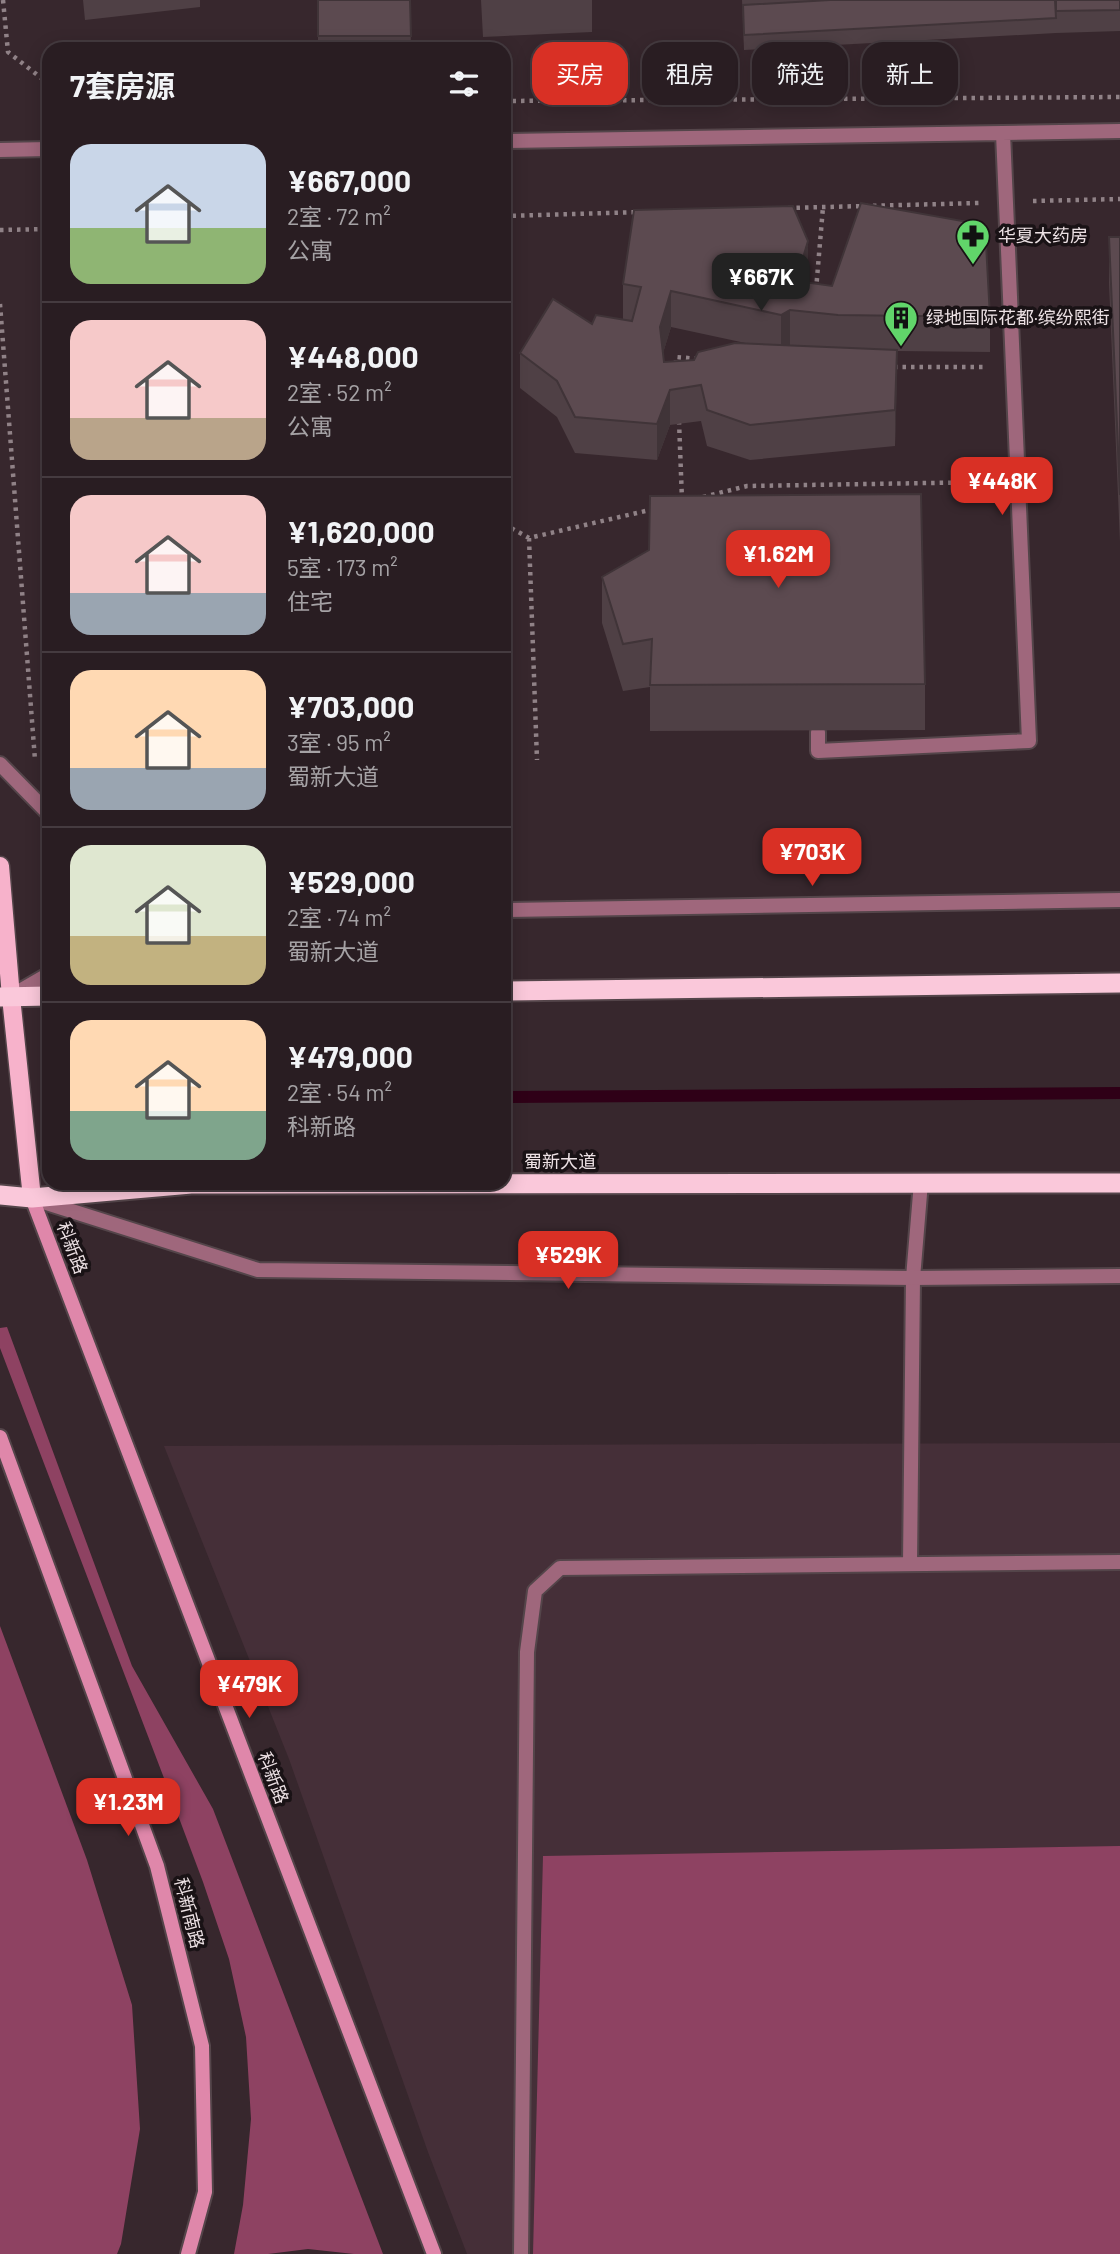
<!DOCTYPE html>
<html lang="zh">
<head>
<meta charset="utf-8">
<style>
	:root { --surface:#291d22; --page:#31262a; --text:#f1f3f6; --muted:#a5a2a5; --line:#453b40; --accent:#d93025 }
	body { margin:0; font-family:Barlow,"Noto Sans SC",sans-serif; background:var(--page); color:var(--text); height:100vh; display:flex; flex-direction:column; font-size:26px; white-space:nowrap }
	* { box-sizing:border-box; margin:0 }
	p { font-size:23px; color:var(--muted) }
	.icon { flex:none; width:38px; height:38px; fill:none; stroke:currentColor; stroke-width:2; stroke-linecap:round; stroke-linejoin:round }
	.map { position:relative; flex:1; overflow:hidden }
	.sheet { position:absolute; left:42px; top:42px; width:469px; height:1148px; display:flex; flex-direction:column; background:var(--surface); border-radius:21px; box-shadow:0 4px 18px #0003,0 0 0 2px var(--line) }
	.sheet>* { flex:none }
	.guide { position:absolute; left:532px; top:42px; width:483px; height:63px; display:flex; gap:14px }
	.price { position:absolute; translate:-50% -60px; padding:0 16px; border-radius:14px; background:var(--accent); color:#fff; font-size:23px; line-height:46px; filter:drop-shadow(0 2px 4px #0008) }
	.price::after { content:''; position:absolute; left:50%; top:42px; width:21px; height:16px; margin-left:-10px; background:inherit; clip-path:polygon(0 0,100% 0,50% 100%) }
	.price.current { background:#222; color:#fff }
	ul { padding:0; list-style:none }
	li { display:flex; align-items:center; gap:21px; height:175px; padding:0 28px }
	li+li { border-top:2px solid var(--line) }
	li span { display:grid; place-items:center; flex:none; width:196px; height:140px; border-radius:21px; color:#555 }
	li>.icon { margin-inline-start:auto }
	span .icon { width:84px; height:84px; fill:#fffc; stroke-width:1 }
	li b { font-size:30px }
	h2 { display:flex; justify-content:space-between; align-items:center; height:84px; padding:0 28px; font-size:30px }
	.tag { padding:0 24px; border-radius:21px; background:var(--surface); box-shadow:0 4px 18px #0003,0 0 0 2px var(--line); font-size:24px; line-height:63px }
	.tag.current { background:var(--accent); color:#fff }
	.map>svg:first-child { display:block }
</style>
</head>
<body>
<div class="map">
<svg width="1120" height="2254" viewBox="0 0 1120 2254">
	<rect width="100%" height="100%" fill="#37272d"/>
	<path fill="#452f38" d="M 1120,1443 L 1120,2254 L 467,2254 L 428,2152 L 289,1759 L 164,1446 Z"/>
	<path fill="#8e4262" d="M 7,1327 L 132,1666 L 213,1809 L 383,2254 L 354,2254 L 308,2249 L 268,2254 L 234,2254 L 243,2205 L 251,2119 L 246,2037 L 229,1959 L 203,1882 L 167,1786 L 0,1348 L 0,1328 Z
		M 0,1626 L 87,1860 L 132,2005 L 140,2129 L 121,2244 L 117,2254 L 0,2254 Z
		M 1120,1846 L 1120,2254 L 533,2254 L 543,1856 Z"/>
	<g fill="none" stroke-linecap="round" stroke-linejoin="round">
		<path stroke="#2f0017" stroke-width="12" d="M 504,1097 L 1120,1093"/>
		<g stroke="#54454a" stroke-width="18">
			<path id="service" d="M 910,1564 L 913,1278 L 921,1182
				M 521,2254 L 527,1652 L 535,1591 L 560,1568 L 1120,1562"/>
		</g>
		<g stroke="#54454a" stroke-width="18">
			<path id="minor" d="M 504,141 L 1120,131
				M 0,150 L 49,149
				M 818,732 L 818,751 L 1029,741 L 1003,133
				M 0,764 L 49,814
				M 504,910 L 1120,900
				M 11,996 L 49,974
				M 37,1200 L 258,1270 L 913,1278 L 1120,1276"/>
		</g>
		<g stroke="#54454a" stroke-width="18">
			<path id="secondary" d="M 32,1198 L 434,2254
				M 0,1437 L 157,1866 L 202,2046 L 205,2192 L 188,2254"/>
		</g>
		<g stroke="#54454a" stroke-width="21">
			<path id="primary" d="M 0,866 L 11,997 L 32,1198"/>
		</g>
		<g stroke="#54454a" stroke-width="23">
			<path id="trunk" d="M 504,991 L 1120,983
				M 0,997 L 49,996
				M 0,1195 L 32,1198 L 191,1184 L 1120,1183"/>
		</g>
		<path stroke="#908287" stroke-width="4.5" stroke-dasharray="3.5 5" stroke-linecap="butt" d="M 3,0 L 8,52 L 49,84
			M 504,101 L 1120,97
			M 1033,201 L 1120,199
			M 788,208 L 979,203
			M 504,216 L 640,212
			M 0,230 L 49,229
			M 816,290 L 823,207
			M 0,304 L 35,760
			M 676,364 L 676,357 L 700,359
			M 894,367 L 987,367
			M 679,421 L 682,500
			M 703,497 L 747,486 L 990,482
			M 504,524 L 529,538 L 654,509
			M 529,538 L 537,760"/>
		<use href="#service" stroke="#9f677c" stroke-width="14"/>
		<use href="#minor" stroke="#9f677c" stroke-width="14"/>
		<use href="#secondary" stroke="#df87aa" stroke-width="14"/>
		<use href="#primary" stroke="#f7b2cb" stroke-width="18"/>
		<use href="#trunk" stroke="#fac8da" stroke-width="19"/>
	</g>
	<path fill="#4f4045" fill-rule="evenodd" d="M 83,0 L 200,0 L 200,7 L 85,20 Z
		M 318,0 L 410,0 L 411,49 L 318,49 Z
		M 481,0 L 592,0 L 592,32 L 483,37 Z
		M 742,0 L 1120,0 L 1120,31 L 1056,33 L 744,50 Z
		M 1109,237 L 1120,237 L 1120,542 L 1109,283 Z
		M 808,276 L 806,282 L 990,317 L 990,352 L 897,351 L 895,446 L 750,460 L 707,446 L 701,421 L 670,425 L 657,460 L 575,453 L 557,417 L 520,388 L 520,353 L 592,324 L 623,319 L 623,284 ZM 671,327 L 750,344 L 694,360 L 664,362 L 663,353 Z
		M 602,577 L 925,684 L 925,730 L 650,731 L 650,687 L 623,691 L 602,623 Z"/>
	<path fill="#403438" d="M 808,241 L 808,276 L 797,311 L 796,281 Z
		M 671,291 L 671,327 L 660,363 L 660,327 Z
		M 790,310 L 790,346 L 781,350 L 781,315 Z
		M 897,350 L 897,386 L 895,446 L 895,410 Z
		M 670,390 L 670,425 L 657,460 L 657,424 Z"/>
	<path fill="#5c4a50" stroke="#403438" stroke-width="2" d="M 318,0 L 410,0 L 411,36 L 318,36 Z
		M 830,0 L 1055,0 L 1056,18 L 744,35 L 743,5 Z
		M 1056,0 L 1120,0 L 1120,10 L 1056,11 Z
		M 861,203 L 985,225 L 990,317 L 838,315 L 790,310 L 781,315 L 671,291 L 660,327 L 664,362 L 694,360 L 698,352 L 735,343 L 897,350 L 895,410 L 750,425 L 707,410 L 701,385 L 670,390 L 657,424 L 575,417 L 557,381 L 520,353 L 553,299 L 592,324 L 596,315 L 632,321 L 641,287 L 623,284 L 634,210 L 793,206 L 808,241 L 796,281 L 832,286 Z
		M 1109,237 L 1120,237 L 1120,495 Z
		M 921,494 L 925,684 L 650,685 L 652,639 L 623,644 L 602,577 L 649,550 L 650,496 Z"/>
	<defs>
		<g id="pharmacy-pin" transform="scale(1.75)"><path d="M0 17L-7.5 6A9.5 9.5 0 1 1 7.5 6Z" fill="#61d56a" stroke="#191215"/><path d="M-2-6h4v4h4v4h-4v4h-4v-4h-4v-4h4Z" fill="#111"/></g>
		<g id="building-pin" transform="scale(1.75)"><path d="M0 17L-7.5 6A9.5 9.5 0 1 1 7.5 6Z" fill="#61d56a" stroke="#191215"/><path d="M-4-6H4V6H1V3H-1V6H-4ZM-2.5-4.3h1.7v1.8h-1.7ZM.8-4.3h1.7v1.8H.8ZM-2.5-1h1.7V.8h-1.7ZM.8-1h1.7V.8H.8Z" fill="#111"/></g>
	</defs>
	<g fill-rule="evenodd">
		<use href="#pharmacy-pin" x="973" y="236"/>
		<use href="#building-pin" x="901" y="318"/>
	</g>
	<g text-anchor="middle" stroke-width="7" stroke-linejoin="round" paint-order="stroke">
		<g font-size="18" fill="#ece1e4" stroke="#191215" text-anchor="start">
			<text x="998" y="242">华夏大药房</text>
			<text x="926" y="324">绿地国际花都·缤纷熙街</text>
		</g>
		<g font-size="18" fill="#ece1e4" stroke="#191215">
			<text x="560" y="1168">蜀新大道</text>
			<text transform="translate(72 1248) rotate(69)" y="6">科新路</text>
			<text transform="translate(273 1778) rotate(69)" y="6">科新路</text>
			<text transform="translate(189 1913) rotate(76)" y="6">科新南路</text>
		</g>
	</g>
</svg>
<b class="price current" style="left:761px;top:313px">¥667K</b>
<b class="price" style="left:1002px;top:517px">¥448K</b>
<b class="price" style="left:778px;top:590px">¥1.62M</b>
<b class="price" style="left:812px;top:888px">¥703K</b>
<b class="price" style="left:568px;top:1291px">¥529K</b>
<b class="price" style="left:249px;top:1720px">¥479K</b>
<b class="price" style="left:128px;top:1838px">¥1.23M</b>
<div class="guide">
<a class="tag current">买房</a>
<a class="tag">租房</a>
<a class="tag">筛选</a>
<a class="tag">新上</a>
</div>
<section class="sheet">
<h2>7套房源<svg class="icon" aria-label="filters" viewBox="0 0 24 24"><path d="M4 7h16M4 17h16"/><circle cx="9" cy="7" r="2"/><circle cx="15" cy="17" r="2"/></svg></h2>
<ul>
<li><span style="background:linear-gradient(#c9d6e8 60%,#8fb573 0)"><svg class="icon" aria-label="home" viewBox="0 0 24 24"><path d="M3 11l9-7 9 7M6 9v11h12V9"/></svg></span><div><b>¥667,000</b><p>2室 · 72 m²</p><p>公寓</p></div></li>
<li><span style="background:linear-gradient(#f6c9c9 70%,#b9a48a 0)"><svg class="icon" aria-label="home" viewBox="0 0 24 24"><path d="M3 11l9-7 9 7M6 9v11h12V9"/></svg></span><div><b>¥448,000</b><p>2室 · 52 m²</p><p>公寓</p></div></li>
<li><span style="background:linear-gradient(#f6c9c9 70%,#9aa5b1 0)"><svg class="icon" aria-label="home" viewBox="0 0 24 24"><path d="M3 11l9-7 9 7M6 9v11h12V9"/></svg></span><div><b>¥1,620,000</b><p>5室 · 173 m²</p><p>住宅</p></div></li>
<li><span style="background:linear-gradient(#ffd9b3 70%,#9aa5b1 0)"><svg class="icon" aria-label="home" viewBox="0 0 24 24"><path d="M3 11l9-7 9 7M6 9v11h12V9"/></svg></span><div><b>¥703,000</b><p>3室 · 95 m²</p><p>蜀新大道</p></div></li>
<li><span style="background:linear-gradient(#dfe7d0 65%,#c2b280 0)"><svg class="icon" aria-label="home" viewBox="0 0 24 24"><path d="M3 11l9-7 9 7M6 9v11h12V9"/></svg></span><div><b>¥529,000</b><p>2室 · 74 m²</p><p>蜀新大道</p></div></li>
<li><span style="background:linear-gradient(#ffd9b3 65%,#7fa58c 0)"><svg class="icon" aria-label="home" viewBox="0 0 24 24"><path d="M3 11l9-7 9 7M6 9v11h12V9"/></svg></span><div><b>¥479,000</b><p>2室 · 54 m²</p><p>科新路</p></div></li>
</ul>
</section>
</div>
</body>
</html>
